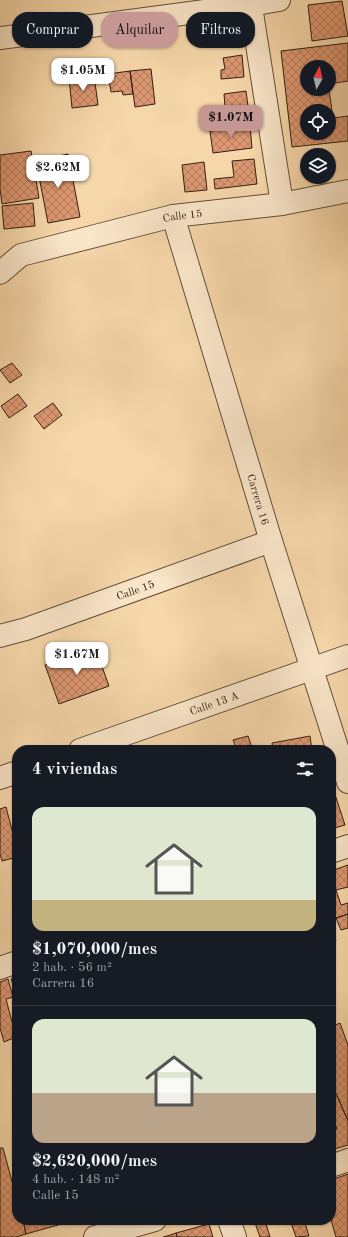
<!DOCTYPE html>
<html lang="es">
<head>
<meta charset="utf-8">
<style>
	:root { --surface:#171b24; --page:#20242c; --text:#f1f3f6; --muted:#9ea1a6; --line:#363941; --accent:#c59692 }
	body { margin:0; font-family:"Old Standard TT",serif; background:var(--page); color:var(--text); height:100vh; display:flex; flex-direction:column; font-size:15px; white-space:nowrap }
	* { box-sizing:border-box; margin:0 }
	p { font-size:13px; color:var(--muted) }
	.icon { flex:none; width:22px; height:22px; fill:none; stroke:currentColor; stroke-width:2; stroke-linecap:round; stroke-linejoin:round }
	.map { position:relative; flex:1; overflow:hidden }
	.details { position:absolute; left:12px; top:745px; width:324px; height:480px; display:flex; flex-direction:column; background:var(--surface); border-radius:16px; box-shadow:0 1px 3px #0004 }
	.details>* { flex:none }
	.banner { position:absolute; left:12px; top:12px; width:324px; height:36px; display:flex; gap:8px }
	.needle { width:26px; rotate:8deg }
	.buttons { position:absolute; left:300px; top:60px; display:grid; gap:8px }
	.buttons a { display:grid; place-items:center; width:36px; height:36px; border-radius:50%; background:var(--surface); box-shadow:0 1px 3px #0004; font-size:20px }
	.price { position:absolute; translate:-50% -34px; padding:0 9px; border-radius:8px; background:#fff; color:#222; font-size:13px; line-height:26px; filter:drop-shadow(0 1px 2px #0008) }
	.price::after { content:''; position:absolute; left:50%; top:24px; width:12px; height:9px; margin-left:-6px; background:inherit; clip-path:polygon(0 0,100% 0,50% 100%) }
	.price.current { background:var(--accent); color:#111 }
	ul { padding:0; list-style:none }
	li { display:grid; align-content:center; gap:8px; height:212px; padding:0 20px }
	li+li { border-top:1px solid var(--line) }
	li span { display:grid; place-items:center; height:124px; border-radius:12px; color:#555 }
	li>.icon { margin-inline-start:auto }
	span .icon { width:72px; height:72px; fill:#fffc; stroke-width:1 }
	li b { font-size:17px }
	h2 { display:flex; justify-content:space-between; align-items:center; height:48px; padding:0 20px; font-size:17px }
	.pill { padding:0 14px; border-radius:16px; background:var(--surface); box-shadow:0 1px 3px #0004; font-size:14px; line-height:36px }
	.pill.current { background:var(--accent); color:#111 }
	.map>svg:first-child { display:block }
</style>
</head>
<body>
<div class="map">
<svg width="348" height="1237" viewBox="0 0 348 1237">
	<defs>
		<pattern id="building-cross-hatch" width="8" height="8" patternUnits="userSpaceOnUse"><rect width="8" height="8" fill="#dd9871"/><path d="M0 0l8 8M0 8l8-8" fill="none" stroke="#b47b5c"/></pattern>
	</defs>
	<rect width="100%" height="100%" fill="#f6d7aa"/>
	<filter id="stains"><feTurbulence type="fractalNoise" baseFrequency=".005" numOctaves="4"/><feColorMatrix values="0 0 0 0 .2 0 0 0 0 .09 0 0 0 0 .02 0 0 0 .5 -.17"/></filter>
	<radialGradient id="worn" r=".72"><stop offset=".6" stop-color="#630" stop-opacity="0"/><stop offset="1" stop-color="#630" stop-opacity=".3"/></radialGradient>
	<path fill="url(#building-cross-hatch)" stroke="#311f15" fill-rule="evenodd" d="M 342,1 L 348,36 L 312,41 L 308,5 Z
		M 348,43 L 348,81 L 329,84 L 329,67 L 307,67 L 307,89 L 329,89 L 333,118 L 348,116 L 348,141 L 292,147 L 281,51 ZM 307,111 L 329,111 L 329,133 L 307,133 Z
		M 242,55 L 244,77 L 221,79 L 221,70 L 225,69 L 223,58 Z
		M 151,69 L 155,104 L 135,107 L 130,71 Z
		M 130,71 L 133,94 L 123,95 L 122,91 L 111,92 L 108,74 Z
		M 94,75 L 98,105 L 72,108 L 69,78 Z
		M 246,91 L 249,113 L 222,116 L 221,107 L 225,106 L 224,94 Z
		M 250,126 L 252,148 L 213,153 L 210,131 Z
		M 31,151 L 39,198 L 2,204 L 0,189 L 0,155 Z
		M 68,154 L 80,217 L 48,223 L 36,161 Z
		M 254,159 L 257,184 L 215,189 L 214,179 L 234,177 L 232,161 Z
		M 204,162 L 207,190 L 185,192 L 182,165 Z
		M 33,203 L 35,226 L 4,229 L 2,206 Z
		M 12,363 L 22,375 L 10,383 L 0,370 Z
		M 18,394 L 27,406 L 9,418 L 1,406 Z
		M 53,403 L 62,415 L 44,429 L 34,416 Z
		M 95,647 L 109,686 L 59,704 L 45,665 Z
		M 248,736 L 253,750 L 237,750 L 233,740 Z
		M 310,736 L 312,750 L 273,750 L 272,743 Z
		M 331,782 L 345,825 L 331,829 Z
		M 6,807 L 17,849 L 17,857 L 2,861 L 0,854 L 0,809 Z
		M 348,865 L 348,887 L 336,890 L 341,905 L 348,903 L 348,914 L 331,920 L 331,871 Z
		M 348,914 L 348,928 L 341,930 L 336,918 Z
		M 331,928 L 336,941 L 331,942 Z
		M 17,977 L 17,997 L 11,979 Z
		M 8,979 L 13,997 L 6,999 L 16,1037 L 4,1042 L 0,1028 L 0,982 Z
		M 340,1023 L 348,1045 L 348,1121 L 331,1081 L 331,1027 Z
		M 337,1096 L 348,1121 L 348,1145 L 331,1150 L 331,1131 L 337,1129 L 331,1113 L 331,1098 Z
		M 0,1148 L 3,1148 L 17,1200 L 17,1220 L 23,1220 L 26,1234 L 16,1237 L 0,1237 Z
		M 348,1174 L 348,1237 L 336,1237 L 331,1220 L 331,1180 Z
		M 23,1220 L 56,1220 L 58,1225 L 26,1234 Z
		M 56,1220 L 77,1220 L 58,1225 Z
		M 254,1220 L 280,1220 L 266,1224 L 270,1237 L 260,1237 Z
		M 290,1220 L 304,1220 L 309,1236 L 296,1237 Z
		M 209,1224 L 213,1237 L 177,1237 L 176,1233 Z
		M 176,1233 L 177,1237 L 163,1237 L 167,1236 Z"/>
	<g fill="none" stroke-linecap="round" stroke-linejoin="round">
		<g stroke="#624d3a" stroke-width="24">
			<g id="street">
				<path d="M 250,0 L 282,204"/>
				<path d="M 0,38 L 250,5 L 279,0"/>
				<path id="s1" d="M 173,216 L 271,541 L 348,782"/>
				<path id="s2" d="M 0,273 L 21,255 L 173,216 L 282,204 L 348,191"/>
				<path id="s3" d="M 0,636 L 26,629 L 271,541"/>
				<path id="s4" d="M 80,750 L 348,656"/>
				<path d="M 0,778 L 17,772"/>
				<path d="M 331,852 L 348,846"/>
				<path d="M 0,968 L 17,962"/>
				<path d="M 331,1166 L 348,1160"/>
				<path d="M 229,1220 L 235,1237"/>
				<path d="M 95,1237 L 155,1220"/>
			</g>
		</g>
		<use href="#street" stroke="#f9e5c8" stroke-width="22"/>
	</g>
	<g text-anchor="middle" stroke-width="3" stroke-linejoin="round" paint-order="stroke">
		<g font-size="11" fill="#311f15" stroke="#f9e5c8">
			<text dy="4" stroke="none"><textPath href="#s2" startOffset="194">Calle 15</textPath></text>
			<text dy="4" stroke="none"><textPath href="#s1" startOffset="296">Carrera 16</textPath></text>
			<text dy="4" stroke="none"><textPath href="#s3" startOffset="143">Calle 15</textPath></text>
			<text dy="4" stroke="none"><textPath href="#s4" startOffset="142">Calle 13 A</textPath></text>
		</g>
	</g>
	<rect width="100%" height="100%" filter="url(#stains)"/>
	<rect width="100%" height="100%" fill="url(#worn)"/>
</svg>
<div class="buttons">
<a><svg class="needle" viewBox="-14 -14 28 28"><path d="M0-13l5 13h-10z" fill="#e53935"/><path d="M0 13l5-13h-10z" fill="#9ea1a6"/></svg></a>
<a><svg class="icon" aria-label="locate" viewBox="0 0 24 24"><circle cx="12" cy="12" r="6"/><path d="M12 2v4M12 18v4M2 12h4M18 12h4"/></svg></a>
<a><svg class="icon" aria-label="layers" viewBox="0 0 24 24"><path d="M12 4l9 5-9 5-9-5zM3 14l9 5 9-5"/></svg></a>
</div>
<b class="price" style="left:83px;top:92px">$1.05M</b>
<b class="price current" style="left:231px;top:139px">$1.07M</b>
<b class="price" style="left:58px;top:189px">$2.62M</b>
<b class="price" style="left:77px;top:676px">$1.67M</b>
<div class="banner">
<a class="pill">Comprar</a>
<a class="pill current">Alquilar</a>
<a class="pill">Filtros</a>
</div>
<section class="details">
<h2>4 viviendas<svg class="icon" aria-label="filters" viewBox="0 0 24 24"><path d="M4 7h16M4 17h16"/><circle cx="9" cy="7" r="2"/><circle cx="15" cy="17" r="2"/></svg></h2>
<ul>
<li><span style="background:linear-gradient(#dfe7d0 75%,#c2b280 0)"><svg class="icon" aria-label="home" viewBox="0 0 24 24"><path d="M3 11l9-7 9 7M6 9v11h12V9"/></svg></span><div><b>$1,070,000/mes</b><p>2 hab. · 56 m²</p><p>Carrera 16</p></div></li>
<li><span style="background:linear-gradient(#dfe7d0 60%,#b9a48a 0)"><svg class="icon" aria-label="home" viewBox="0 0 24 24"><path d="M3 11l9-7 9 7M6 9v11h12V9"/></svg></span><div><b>$2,620,000/mes</b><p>4 hab. · 148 m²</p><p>Calle 15</p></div></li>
</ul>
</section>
</div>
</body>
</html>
